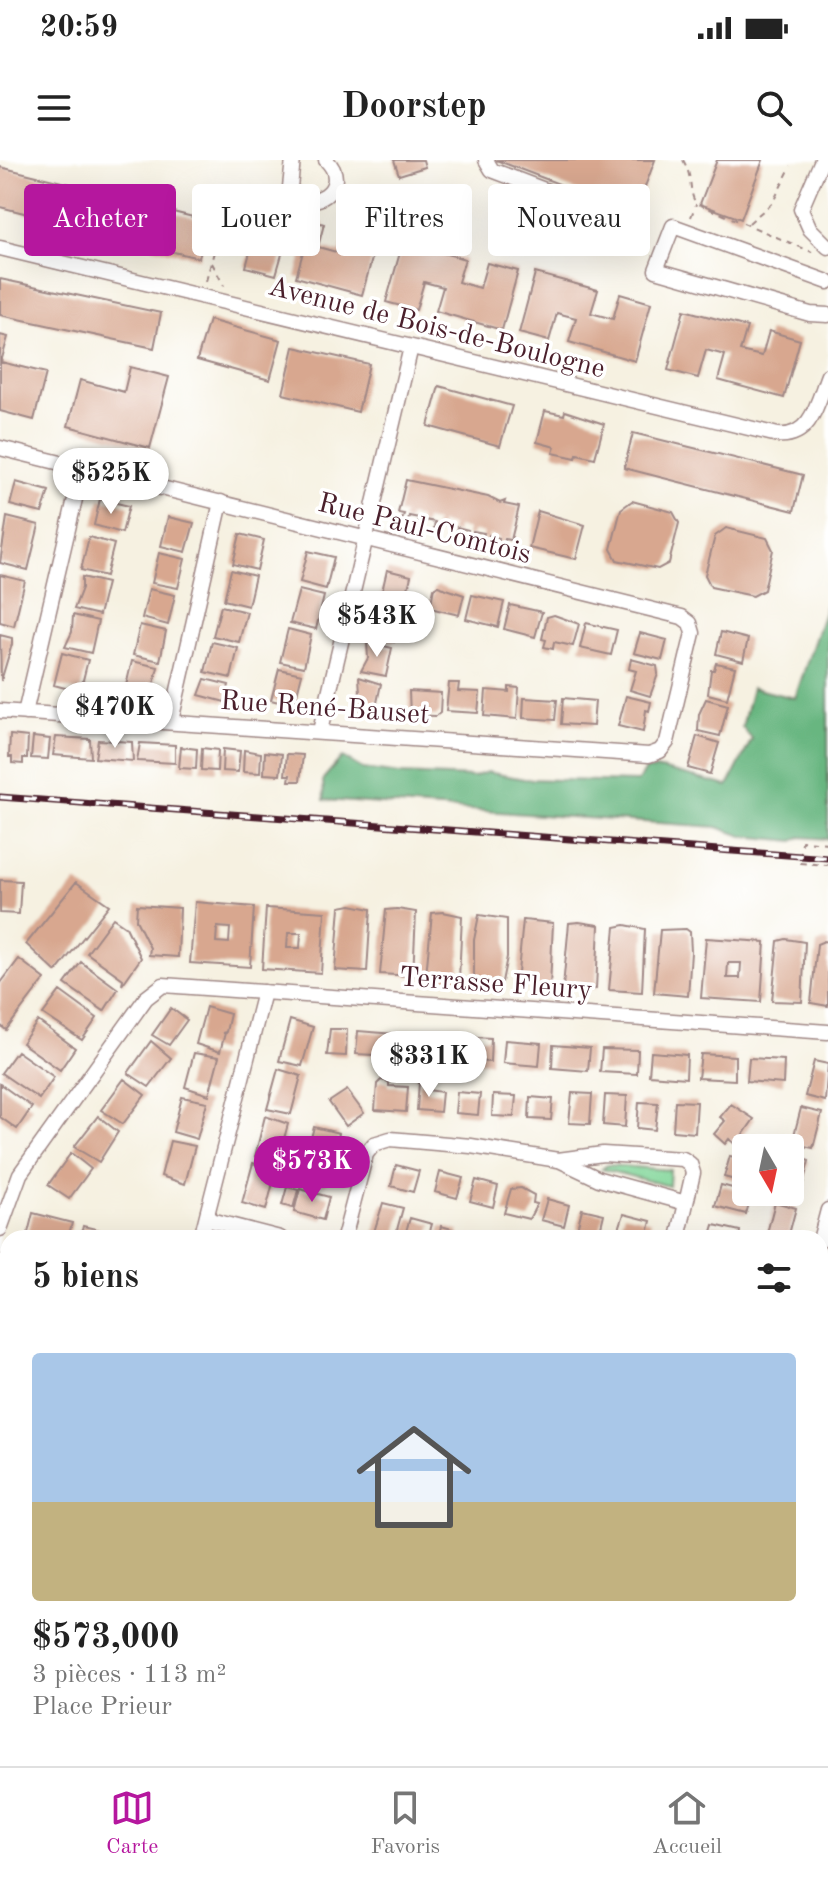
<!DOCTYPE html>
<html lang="fr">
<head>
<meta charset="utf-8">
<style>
	:root { --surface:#fff; --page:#f2f2f2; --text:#222; --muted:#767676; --line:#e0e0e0; --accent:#b5179e }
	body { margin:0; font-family:"Old Standard TT",serif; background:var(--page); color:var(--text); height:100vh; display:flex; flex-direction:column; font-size:30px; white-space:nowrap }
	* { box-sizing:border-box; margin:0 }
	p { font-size:26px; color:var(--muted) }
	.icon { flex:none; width:44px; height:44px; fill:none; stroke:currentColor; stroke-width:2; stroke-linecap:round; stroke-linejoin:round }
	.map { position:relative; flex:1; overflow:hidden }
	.details { position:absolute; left:0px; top:1070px; width:828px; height:536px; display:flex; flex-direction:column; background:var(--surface); border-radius:24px 24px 0 0; box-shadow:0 8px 32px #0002 }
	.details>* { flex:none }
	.top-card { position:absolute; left:24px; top:24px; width:780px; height:72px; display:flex; gap:16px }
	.needle { width:52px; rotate:171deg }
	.fabs { position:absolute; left:732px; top:974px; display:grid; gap:16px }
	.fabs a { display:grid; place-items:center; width:72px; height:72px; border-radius:8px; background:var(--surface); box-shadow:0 8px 32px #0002; font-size:40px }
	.price { position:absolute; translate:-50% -68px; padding:0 18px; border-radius:28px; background:#fff; color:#222; font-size:26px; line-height:52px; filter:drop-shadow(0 2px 4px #0008) }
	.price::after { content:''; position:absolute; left:50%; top:48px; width:24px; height:18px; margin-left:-12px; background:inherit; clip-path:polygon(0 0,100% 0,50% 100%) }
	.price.active { background:var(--accent); color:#fff }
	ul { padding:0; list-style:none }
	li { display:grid; align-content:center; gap:16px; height:424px; padding:0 32px }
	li+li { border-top:2px solid var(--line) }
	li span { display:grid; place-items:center; height:248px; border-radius:8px; color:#555 }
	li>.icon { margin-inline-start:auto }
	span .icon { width:144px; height:144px; fill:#fffc; stroke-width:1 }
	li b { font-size:34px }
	h2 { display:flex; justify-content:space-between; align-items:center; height:96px; padding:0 32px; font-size:34px }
	.tag { padding:0 28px; border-radius:8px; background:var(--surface); box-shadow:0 8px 32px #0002; font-size:28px; line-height:72px }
	.tag.active { background:var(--accent); color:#fff }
	.status { display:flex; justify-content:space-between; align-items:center; height:56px; padding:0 40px; background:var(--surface); direction:ltr }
	.status svg { height:22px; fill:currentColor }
	header { display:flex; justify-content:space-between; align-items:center; height:104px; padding:0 32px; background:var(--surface); font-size:36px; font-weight:600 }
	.dock { display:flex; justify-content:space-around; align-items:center; height:112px; border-top:2px solid var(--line); background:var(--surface); font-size:22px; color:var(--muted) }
	.dock a { display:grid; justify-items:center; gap:4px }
	.dock .active { color:var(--accent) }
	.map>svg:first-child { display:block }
</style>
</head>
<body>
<div class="status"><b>20:59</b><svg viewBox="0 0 49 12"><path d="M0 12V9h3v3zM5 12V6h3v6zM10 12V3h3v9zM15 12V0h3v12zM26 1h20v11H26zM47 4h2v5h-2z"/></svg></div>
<header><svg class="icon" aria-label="menu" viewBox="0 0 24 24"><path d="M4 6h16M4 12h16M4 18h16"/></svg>Doorstep<svg class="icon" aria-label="search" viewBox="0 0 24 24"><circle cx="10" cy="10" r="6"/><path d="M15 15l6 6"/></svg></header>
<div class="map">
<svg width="828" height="1606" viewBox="0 0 828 1606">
	<rect width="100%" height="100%" fill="#fff"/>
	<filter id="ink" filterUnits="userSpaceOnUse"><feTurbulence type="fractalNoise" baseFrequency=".0125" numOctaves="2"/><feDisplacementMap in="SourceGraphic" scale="16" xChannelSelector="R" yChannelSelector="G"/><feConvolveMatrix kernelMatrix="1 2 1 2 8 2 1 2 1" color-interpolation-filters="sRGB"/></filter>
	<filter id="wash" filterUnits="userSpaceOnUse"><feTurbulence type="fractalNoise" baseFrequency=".006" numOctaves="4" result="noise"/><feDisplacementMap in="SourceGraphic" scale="32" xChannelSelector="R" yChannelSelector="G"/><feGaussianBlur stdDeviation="1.8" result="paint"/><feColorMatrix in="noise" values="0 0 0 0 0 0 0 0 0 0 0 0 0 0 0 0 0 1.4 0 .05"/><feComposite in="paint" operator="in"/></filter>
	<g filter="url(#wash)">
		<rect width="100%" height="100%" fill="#f6f1e1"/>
		<path fill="#80d598" stroke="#657a62" stroke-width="2" d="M 607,1005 L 670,1010 L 669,1026 L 602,1009 Z"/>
		<path fill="#68b680" stroke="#596a56" stroke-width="2" d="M 828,440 L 828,679 L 800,677 L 794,681 L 743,676 L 717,667 L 324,640 L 323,619 L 342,597 L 363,609 L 400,614 L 473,617 L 487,612 L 524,619 L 637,622 L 645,610 L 661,609 L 728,626 L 752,579 L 742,567 L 752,528 L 795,538 Z"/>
		<g id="blocks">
			<path fill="#d8a78f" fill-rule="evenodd" d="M 394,0 L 423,0 L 425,7 L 399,15 Z
				M 496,0 L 655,0 L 635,53 Z
				M 717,0 L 763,0 L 741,59 L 700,44 Z
				M 0,7 L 74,25 L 64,63 L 0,47 Z
				M 125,40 L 209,61 L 199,98 L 115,78 Z
				M 262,47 L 324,64 L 318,87 L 340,93 L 346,68 L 378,77 L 362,135 L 296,117 L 303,92 L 284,87 L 276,115 L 246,107 Z
				M 403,82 L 465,99 L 458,122 L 480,128 L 487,103 L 518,111 L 502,170 L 436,151 L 443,127 L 424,122 L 416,150 L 386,142 Z
				M 535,113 L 598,130 L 591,153 L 613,159 L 620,134 L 651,143 L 635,201 L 569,182 L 576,158 L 557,153 L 549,181 L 519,173 Z
				M 0,119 L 161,153 L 154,188 L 0,155 Z
				M 684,150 L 747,167 L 740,191 L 762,196 L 769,171 L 800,180 L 784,238 L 718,220 L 725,195 L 706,190 L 698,218 L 668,210 Z
				M 209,160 L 281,180 L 270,220 L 197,200 Z
				M 0,175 L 8,177 L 1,202 L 46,213 L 34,260 L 0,251 Z
				M 294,187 L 369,204 L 358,252 L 283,234 Z
				M 130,207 L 169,217 L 150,288 L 68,266 L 80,220 L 124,232 Z
				M 439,226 L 512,246 L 500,286 L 428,266 Z
				M 545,251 L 564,255 L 565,251 L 604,264 L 595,298 L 577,294 L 576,298 L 553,293 L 555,287 L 537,282 Z
				M 633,273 L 803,315 L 794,351 L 624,308 Z
				M 406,320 L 488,337 L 500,343 L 505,341 L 504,344 L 519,347 L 511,380 L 505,379 L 504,384 L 498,383 L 499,378 L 489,375 L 488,381 L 482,379 L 484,373 L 473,371 L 472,377 L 466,375 L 468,370 L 457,367 L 456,373 L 450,372 L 451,366 L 441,363 L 439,369 L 434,368 L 435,362 L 425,360 L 424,365 L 418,364 L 419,358 L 409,356 L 408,362 L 402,360 L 404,354 L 398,353 Z
				M 16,322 L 49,331 L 42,353 L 10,345 Z
				M 100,339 L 129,346 L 122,373 L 94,365 Z
				M 632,341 L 673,352 L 679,363 L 669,403 L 658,409 L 617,400 L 611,389 L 621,349 Z
				M 538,351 L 585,365 L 576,399 L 529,388 Z
				M 7,357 L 39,365 L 28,410 L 0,403 Z
				M 168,357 L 194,363 L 186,392 L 161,386 Z
				M 726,368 L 767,378 L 773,390 L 764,430 L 753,436 L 711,427 L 705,415 L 715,376 Z
				M 240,374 L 264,380 L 257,410 L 233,404 Z
				M 89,377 L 114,384 L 106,416 L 81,410 Z
				M 308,391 L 334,397 L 326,429 L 300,422 Z
				M 159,393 L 185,399 L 178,428 L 152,423 Z
				M 231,410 L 255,416 L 248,446 L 224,440 Z
				M 387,410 L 411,416 L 404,446 L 380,440 Z
				M 0,415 L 25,421 L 14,466 L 0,462 Z
				M 82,417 L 107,423 L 99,455 L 74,449 L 82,428 Z
				M 438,426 L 464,435 L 459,455 L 430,448 L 434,428 Z
				M 149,429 L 175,435 L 168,465 L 142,458 Z
				M 299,430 L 324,436 L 316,469 L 290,463 Z
				M 472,435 L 504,442 L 498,467 L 466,459 Z
				M 510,445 L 542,452 L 535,477 L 504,469 Z
				M 221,446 L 247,452 L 239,482 L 213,476 Z
				M 376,446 L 401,451 L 394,482 L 369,474 Z
				M 73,455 L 98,461 L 91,493 L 65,487 L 72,472 Z
				M 554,455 L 579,464 L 573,486 L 554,482 L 553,489 L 544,487 L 546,480 L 542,479 L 547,457 Z
				M 586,463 L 617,470 L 611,495 L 580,488 Z
				M 140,465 L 166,471 L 160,501 L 133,495 Z
				M 288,469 L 311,475 L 304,507 L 280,502 Z
				M 721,472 L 748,479 L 743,501 L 716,494 Z
				M 640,473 L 667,480 L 662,500 L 634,493 Z
				M 0,475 L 12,478 L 12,484 L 1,521 Z
				M 212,482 L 238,488 L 231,518 L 205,512 Z
				M 367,482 L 392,488 L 386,516 L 361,511 L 368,498 Z
				M 62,493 L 88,500 L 80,532 L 54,525 Z
				M 631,499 L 657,506 L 658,514 L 650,536 L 630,530 L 636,511 L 629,509 Z
				M 132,501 L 158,507 L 151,537 L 125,530 Z
				M 716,503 L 735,507 L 727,539 L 708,534 L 711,510 L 714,510 Z
				M 279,509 L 302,514 L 294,546 L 271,540 Z
				M 359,517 L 381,524 L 375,552 L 352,547 L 360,532 Z
				M 205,519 L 229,525 L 225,542 L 199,535 Z
				M 449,523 L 459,523 L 458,531 L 480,532 L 478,553 L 446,551 Z
				M 509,527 L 519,528 L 517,559 L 484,556 L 486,530 L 509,532 Z
				M 409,531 L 441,533 L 440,553 L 436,556 L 410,555 Z
				M 626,536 L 651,542 L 649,551 L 646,550 L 643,572 L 618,566 Z
				M 524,538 L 557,540 L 555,560 L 523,558 Z
				M 563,538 L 595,541 L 593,566 L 561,564 Z
				M 706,539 L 728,545 L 720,576 L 698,571 L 699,554 Z
				M 10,575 L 28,577 L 27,598 L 23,598 L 23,604 L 12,603 L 12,597 L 9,597 Z
				M 697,576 L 719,583 L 710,614 L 688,608 Z
				M 33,577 L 50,579 L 48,599 L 31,598 Z
				M 56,577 L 90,579 L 91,598 L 53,595 Z
				M 98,580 L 132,582 L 133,601 L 95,598 Z
				M 140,583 L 175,585 L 175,603 L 137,601 Z
				M 181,587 L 197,589 L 196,609 L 179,608 Z
				M 202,588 L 218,590 L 217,611 L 201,610 Z
				M 223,589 L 240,591 L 238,612 L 222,611 Z
				M 244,590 L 261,593 L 260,613 L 243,612 Z
				M 265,592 L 282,594 L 280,615 L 264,614 Z
				M 287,594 L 303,595 L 300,621 L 289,621 L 290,615 L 285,615 Z
				M 0,720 L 21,721 L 19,754 L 0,753 Z
				M 76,722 L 109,745 L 56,812 L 26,784 Z
				M 195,742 L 254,747 L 250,807 L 190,803 ZM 217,767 L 230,768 L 229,783 L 216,782 Z
				M 137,745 L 180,748 L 178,797 L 149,795 L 150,788 L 136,760 Z
				M 351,745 L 371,749 L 367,812 L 335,810 L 340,747 Z
				M 266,748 L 325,752 L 321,813 L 262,809 ZM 288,773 L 301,773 L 300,788 L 287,788 Z
				M 397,749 L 416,752 L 413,816 L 380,814 L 386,750 Z
				M 443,752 L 462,756 L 459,819 L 426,816 L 432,753 Z
				M 479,755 L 507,759 L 507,797 L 502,822 L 474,818 L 474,780 Z
				M 113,758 L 126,767 L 141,798 L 122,825 L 123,819 L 87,793 Z
				M 523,760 L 553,763 L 550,826 L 517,823 Z
				M 579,762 L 599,765 L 596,829 L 563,827 L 569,763 Z
				M 625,765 L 645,769 L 642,832 L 609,830 L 615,767 Z
				M 686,769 L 690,772 L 691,792 L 688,836 L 654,833 L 660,770 Z
				M 706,778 L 765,782 L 761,842 L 701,838 ZM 728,803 L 741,803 L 740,818 L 727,818 Z
				M 786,779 L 805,782 L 802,842 L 772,841 L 778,781 Z
				M 824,781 L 828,782 L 828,846 L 811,843 L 817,784 Z
				M 19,799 L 45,819 L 6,870 L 0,865 L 0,824 Z
				M 81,802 L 118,829 L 104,851 L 65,824 Z
				M 60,831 L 97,858 L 82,880 L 43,854 Z
				M 206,847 L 230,854 L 226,872 L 222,873 L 225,873 L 220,892 L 196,884 Z
				M 171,848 L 187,860 L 169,885 L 152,875 Z
				M 290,860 L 313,867 L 302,906 L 279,901 Z
				M 38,861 L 75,888 L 60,910 L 22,883 Z
				M 330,869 L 347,869 L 346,896 L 327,895 Z
				M 358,871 L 394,874 L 393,896 L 356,894 Z
				M 407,875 L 443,877 L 441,900 L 405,897 Z
				M 457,876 L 491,878 L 490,902 L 454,900 Z
				M 505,880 L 541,883 L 539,906 L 503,903 Z
				M 151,881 L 171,898 L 149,927 L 128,913 Z
				M 553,885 L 590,888 L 588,911 L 552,908 Z
				M 602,889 L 638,890 L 637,914 L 600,912 Z
				M 17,891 L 54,917 L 39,939 L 1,913 Z
				M 651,892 L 687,895 L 686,918 L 649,915 Z
				M 194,893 L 219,897 L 209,935 L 185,927 Z
				M 701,894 L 735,896 L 735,920 L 698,918 Z
				M 749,898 L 784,900 L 783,924 L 747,921 Z
				M 814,901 L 828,904 L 825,941 L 805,936 Z
				M 278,909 L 301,916 L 291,954 L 267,949 Z
				M 124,919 L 145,935 L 123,964 L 101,950 Z
				M 381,920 L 389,922 L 389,926 L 408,927 L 406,952 L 375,950 L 377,924 Z
				M 419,922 L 428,923 L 427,930 L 442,932 L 440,952 L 417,950 Z
				M 0,924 L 32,947 L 17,969 L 0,957 Z
				M 347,930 L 364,953 L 346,966 L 329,942 Z
				M 457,932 L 480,934 L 478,955 L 455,953 Z
				M 572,933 L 592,934 L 590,964 L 569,963 Z
				M 493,935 L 516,936 L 514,957 L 492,956 Z
				M 605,935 L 627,936 L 625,967 L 603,965 Z
				M 182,937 L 207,942 L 197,979 L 173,972 Z
				M 530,937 L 553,939 L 551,960 L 529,959 Z
				M 675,941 L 697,942 L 695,973 L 673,971 Z
				M 639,942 L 658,943 L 655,970 L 637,968 Z
				M 731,944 L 754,959 L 736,985 L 729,979 L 725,984 L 714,974 L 725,961 L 720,957 Z
				M 801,948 L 822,953 L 813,988 L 792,983 Z
				M 98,956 L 118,972 L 99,1002 L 74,987 Z
				M 265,956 L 288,964 L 278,1001 L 255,996 Z
				M 314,967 L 339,973 L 336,991 L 309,985 Z
				M 170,981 L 195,986 L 185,1024 L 161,1016 Z
				M 71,993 L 91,1009 L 69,1039 L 48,1025 Z
				M 790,995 L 809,1001 L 800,1035 L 790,1033 Z
				M 311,996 L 332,1002 L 326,1024 L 306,1019 Z
				M 730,996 L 746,1000 L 746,1023 L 724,1017 Z
				M 253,1003 L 276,1011 L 266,1050 L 242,1043 Z
				M 396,1005 L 419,1011 L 413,1032 L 391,1026 Z
				M 440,1012 L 463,1018 L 457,1038 L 435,1032 Z
				M 476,1020 L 498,1026 L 493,1047 L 470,1041 Z
				M 721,1025 L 752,1033 L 746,1054 L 715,1046 Z
				M 287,1027 L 298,1030 L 293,1048 L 282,1045 Z
				M 521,1028 L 534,1035 L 533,1043 L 537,1044 L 529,1059 L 504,1053 L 511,1029 Z
				M 300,1029 L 329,1037 L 323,1060 L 294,1052 Z
				M 547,1039 L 569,1045 L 564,1066 L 541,1060 Z
				M 775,1042 L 796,1048 L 788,1078 L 766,1077 Z
				M 383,1043 L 403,1048 L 395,1077 L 374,1072 Z
				M 582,1049 L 604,1054 L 599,1075 L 577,1069 Z
				M 33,1053 L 72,1063 L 68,1078 L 27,1077 Z
				M 624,1054 L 651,1061 L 647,1078 L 617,1075 Z
				M 410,1058 L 432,1064 L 428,1078 L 404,1078 Z
				M 714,1065 L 740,1071 L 739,1078 L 710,1078 Z
				M 83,1066 L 121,1075 L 120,1078 L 80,1078 Z
				M 441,1066 L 459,1071 L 457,1078 L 438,1078 Z
				M 820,1202 L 828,1204 L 828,1227 L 820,1225 Z
				M 8,1229 L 8,1270 L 0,1265 Z
				M 0,1388 L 8,1390 L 8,1418 L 4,1420 L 0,1420 Z
				M 820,1396 L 828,1398 L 828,1419 L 820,1417 Z
				M 820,1455 L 828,1458 L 828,1478 L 820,1476 Z
				M 820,1539 L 828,1541 L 828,1569 L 820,1567 Z
				M 209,1598 L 244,1599 L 257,1598 L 251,1606 L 211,1606 L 207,1605 Z
				M 448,1598 L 486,1598 L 484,1606 L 446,1606 Z
				M 746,1598 L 773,1598 L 771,1606 L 745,1603 Z
				M 778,1598 L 804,1598 L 802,1606 L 776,1606 Z"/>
		</g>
	</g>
	<g filter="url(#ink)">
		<use href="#blocks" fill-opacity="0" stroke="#a08886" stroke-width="2"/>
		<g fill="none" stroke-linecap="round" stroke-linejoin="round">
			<g stroke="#a08886" stroke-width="17">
				<path id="minor" d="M 293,0 L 290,27 C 309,58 354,27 326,0
					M 486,0 L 492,10 L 605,53 L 611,62
					M 822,0 L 801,49 L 810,69 L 828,87
					M 0,88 L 778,275 C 812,278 818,240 828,215
					M 828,122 L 673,66 L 656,110 L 810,154 L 828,155
					M 0,288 L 682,457 L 690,463 L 693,473 L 667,582 L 660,591 L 649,595 L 0,551
					M 25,553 L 82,309
					M 171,561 L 221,342
					M 320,571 L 411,187
					M 559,1000 L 599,1019 L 686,1043
					M 206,1059 L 280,1078
					M 0,1069 L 20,1014 L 146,838 L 163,825 L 828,872
					M 201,1078 L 264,832
					M 344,1078 L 366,994 L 374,984 L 390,979 L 471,986 L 558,1000 L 603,994 L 683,999 L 690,1004 L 693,1013 L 678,1078
					M 820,1080 L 828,1050
					M 0,1102 L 8,1104
					M 0,1241 L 3,1242
					M 0,1359 L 8,1361
					M 820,1364 L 828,1366
					M 820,1512 L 828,1514
					M 0,1524 L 8,1525
					M 66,1598 L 97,1606
					M 613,1598 L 644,1606"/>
			</g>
			<path stroke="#a08886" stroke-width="2" stroke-dasharray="6 6" stroke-linecap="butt" d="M 683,0 C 694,19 688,32 696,43 L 812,92
				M 691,57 L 696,44
				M 749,63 L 773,42 L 791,6
				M 212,103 L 224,126
				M 206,121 L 229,37 L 274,30
				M 828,683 L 802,681 L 800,703 L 828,705
				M 0,1144 L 8,1152
				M 0,1200 L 8,1202
				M 0,1268 L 8,1272"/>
			<use href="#minor" stroke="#fff" stroke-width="14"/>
			<g stroke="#4a1f2b" stroke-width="7">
				<path id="rail" d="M 0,637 L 828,698"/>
			</g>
			<use href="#rail" stroke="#fff" stroke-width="4" stroke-dasharray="12" stroke-linecap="butt"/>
		</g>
	</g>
	<g text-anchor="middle" stroke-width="7" stroke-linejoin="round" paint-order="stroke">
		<g font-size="28" fill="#4a1f2b" stroke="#fff">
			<text transform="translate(437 166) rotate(14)" y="10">Avenue de Bois-de-Boulogne</text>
			<text transform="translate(425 367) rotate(14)" y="10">Rue Paul-Comtois</text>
			<text transform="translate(325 546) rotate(4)" y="10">Rue René-Bauset</text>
			<text transform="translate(496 822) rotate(4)" y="10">Terrasse Fleury</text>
		</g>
	</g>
</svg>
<div class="fabs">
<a><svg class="needle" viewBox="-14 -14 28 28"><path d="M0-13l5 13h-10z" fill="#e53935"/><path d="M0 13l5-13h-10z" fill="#767676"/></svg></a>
</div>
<b class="price" style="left:111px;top:356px">$525K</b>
<b class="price" style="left:377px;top:499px">$543K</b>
<b class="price" style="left:115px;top:590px">$470K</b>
<b class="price" style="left:429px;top:939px">$331K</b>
<b class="price active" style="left:312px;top:1044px">$573K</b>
<div class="top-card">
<a class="tag active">Acheter</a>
<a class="tag">Louer</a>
<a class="tag">Filtres</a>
<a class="tag">Nouveau</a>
</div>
<section class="details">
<h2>5 biens<svg class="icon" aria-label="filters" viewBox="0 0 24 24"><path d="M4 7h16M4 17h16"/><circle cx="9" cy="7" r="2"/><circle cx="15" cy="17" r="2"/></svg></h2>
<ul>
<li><span style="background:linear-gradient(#a9c7e8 60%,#c2b280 0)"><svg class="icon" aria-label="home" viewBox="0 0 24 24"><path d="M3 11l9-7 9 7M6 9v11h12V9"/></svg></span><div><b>$573,000</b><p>3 pièces · 113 m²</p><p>Place Prieur</p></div></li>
</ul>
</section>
</div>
<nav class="dock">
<a class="active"><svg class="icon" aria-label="map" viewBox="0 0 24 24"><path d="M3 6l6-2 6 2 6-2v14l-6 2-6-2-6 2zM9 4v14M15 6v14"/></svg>Carte</a>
<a><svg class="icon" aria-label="saved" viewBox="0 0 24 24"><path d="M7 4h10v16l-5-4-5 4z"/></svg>Favoris</a>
<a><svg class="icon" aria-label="home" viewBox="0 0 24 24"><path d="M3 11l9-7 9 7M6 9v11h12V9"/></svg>Accueil</a>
</nav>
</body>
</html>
